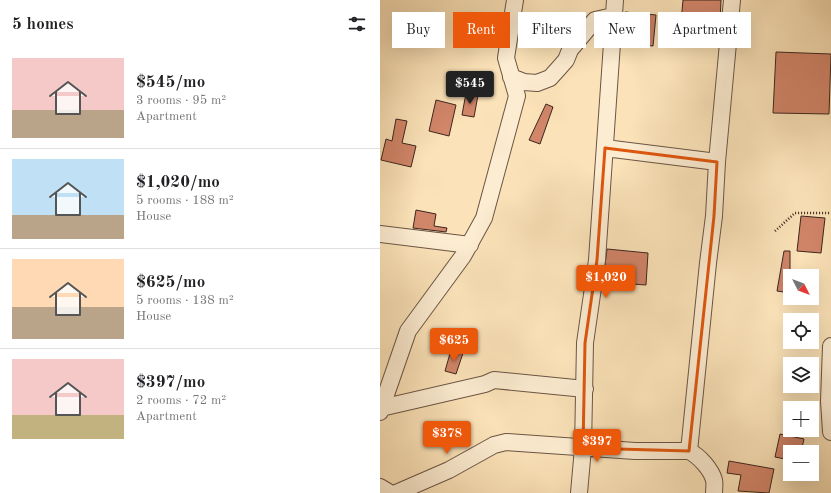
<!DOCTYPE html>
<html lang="en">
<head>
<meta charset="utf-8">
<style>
	:root { --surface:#fff; --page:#f2f2f2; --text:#202124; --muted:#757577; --line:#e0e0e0; --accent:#ea580c }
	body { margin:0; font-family:"Old Standard TT",serif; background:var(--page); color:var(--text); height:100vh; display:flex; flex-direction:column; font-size:15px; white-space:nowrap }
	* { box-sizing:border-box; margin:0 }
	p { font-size:13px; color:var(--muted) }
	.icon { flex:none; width:22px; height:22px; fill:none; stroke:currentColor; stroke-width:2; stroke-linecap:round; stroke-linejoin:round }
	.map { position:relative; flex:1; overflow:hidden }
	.side { display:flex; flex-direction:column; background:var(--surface); width:380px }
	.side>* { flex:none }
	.top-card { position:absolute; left:12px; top:12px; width:379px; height:36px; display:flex; gap:8px }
	.needle { width:26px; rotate:132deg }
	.tools { position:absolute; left:403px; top:269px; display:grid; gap:8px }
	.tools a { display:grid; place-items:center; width:36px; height:36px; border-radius:0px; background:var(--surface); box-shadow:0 4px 16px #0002; font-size:20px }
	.price { position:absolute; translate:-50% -34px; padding:0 9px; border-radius:4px; background:var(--accent); color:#fff; font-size:13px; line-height:26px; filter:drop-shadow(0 1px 2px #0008) }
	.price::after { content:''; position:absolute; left:50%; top:24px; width:12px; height:9px; margin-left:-6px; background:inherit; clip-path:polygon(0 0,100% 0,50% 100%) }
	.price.current { background:#222; color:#fff }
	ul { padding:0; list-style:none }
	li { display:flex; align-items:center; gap:12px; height:100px; padding:0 12px }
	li+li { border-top:1px solid var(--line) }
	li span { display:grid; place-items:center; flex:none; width:112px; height:80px; border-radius:0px; color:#555 }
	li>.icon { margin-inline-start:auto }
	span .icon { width:48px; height:48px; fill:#fffc; stroke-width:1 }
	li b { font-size:17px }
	h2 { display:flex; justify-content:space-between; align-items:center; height:48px; padding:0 12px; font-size:17px }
	.tag { padding:0 14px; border-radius:0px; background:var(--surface); box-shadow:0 4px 16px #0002; font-size:14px; line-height:36px }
	.tag.current { background:var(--accent); color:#fff }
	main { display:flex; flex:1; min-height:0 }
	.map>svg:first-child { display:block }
</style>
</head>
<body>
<main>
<section class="side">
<h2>5 homes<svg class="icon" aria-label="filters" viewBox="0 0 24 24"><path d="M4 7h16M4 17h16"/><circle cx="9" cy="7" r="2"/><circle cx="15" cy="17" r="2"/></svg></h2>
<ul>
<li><span style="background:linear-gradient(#f6c9c9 65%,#b9a48a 0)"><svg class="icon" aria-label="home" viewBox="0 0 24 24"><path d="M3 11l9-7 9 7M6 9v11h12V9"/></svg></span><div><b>$545/mo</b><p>3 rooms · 95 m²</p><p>Apartment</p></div></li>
<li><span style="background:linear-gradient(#bfe0f5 70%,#b9a48a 0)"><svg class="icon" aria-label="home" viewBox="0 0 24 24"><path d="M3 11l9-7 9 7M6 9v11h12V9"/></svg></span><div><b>$1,020/mo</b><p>5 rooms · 188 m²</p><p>House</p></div></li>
<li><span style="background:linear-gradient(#ffd9b3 60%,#b9a48a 0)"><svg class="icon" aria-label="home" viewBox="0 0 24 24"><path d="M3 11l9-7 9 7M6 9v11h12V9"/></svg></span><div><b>$625/mo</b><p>5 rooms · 138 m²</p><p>House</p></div></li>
<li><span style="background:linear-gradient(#f6c9c9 70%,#c2b280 0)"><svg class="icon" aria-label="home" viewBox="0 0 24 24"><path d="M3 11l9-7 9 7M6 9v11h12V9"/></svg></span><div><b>$397/mo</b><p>2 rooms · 72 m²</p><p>Apartment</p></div></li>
</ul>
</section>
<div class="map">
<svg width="451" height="493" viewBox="0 0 451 493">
	<rect width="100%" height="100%" fill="#fbe2b8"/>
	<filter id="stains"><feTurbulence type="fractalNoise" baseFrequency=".005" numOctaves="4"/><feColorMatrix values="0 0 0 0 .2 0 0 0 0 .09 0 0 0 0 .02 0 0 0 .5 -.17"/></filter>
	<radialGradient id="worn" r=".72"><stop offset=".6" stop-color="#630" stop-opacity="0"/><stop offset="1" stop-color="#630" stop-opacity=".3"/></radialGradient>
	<path fill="#d18569" stroke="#3b261e" d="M 303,0 L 341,0 L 340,23 L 301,22 Z
		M 245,12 L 276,15 L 273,46 L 246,43 Z
		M 396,52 L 451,54 L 449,114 L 393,113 Z
		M 86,93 L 98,95 L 94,117 L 82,115 Z
		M 56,100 L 76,105 L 69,136 L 49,131 Z
		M 166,104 L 173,107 L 160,144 L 149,140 Z
		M 16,119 L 27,121 L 22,143 L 36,146 L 31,167 L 1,160 L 6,139 L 12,141 Z
		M 36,210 L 56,214 L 54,226 L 67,228 L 66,232 L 33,228 Z
		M 421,216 L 445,218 L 441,253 L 417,251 Z
		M 227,249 L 268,253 L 266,285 L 223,282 Z
		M 404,251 L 410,251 L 410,293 L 397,291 Z
		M 71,350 L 83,353 L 76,374 L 65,371 Z
		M 400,434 L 424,439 L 421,452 L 410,452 L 410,460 L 395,457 Z
		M 349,461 L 394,469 L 389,493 L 358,491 L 361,475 L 347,473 Z"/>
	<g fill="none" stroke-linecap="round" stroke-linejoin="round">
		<g stroke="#6b5544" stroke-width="18">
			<path id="minor" d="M 131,77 L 144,82 L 157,83 L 170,78 L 179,68 L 186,60 L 190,50 L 215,20 L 233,16
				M 225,148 L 337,162
				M 0,234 L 90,245
				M 451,346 L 449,401 L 451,432
				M 1,408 L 105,384 L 114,380 L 205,389
				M 0,412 L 28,331 L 83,256 L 104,218 L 137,96 L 126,58 L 135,0
				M 0,487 L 10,493
				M 16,493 L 69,470 L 114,445 L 126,442 L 255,451 L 309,451
				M 199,493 L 203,448 L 205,343 L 217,260 L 235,0
				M 334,493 C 334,489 335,484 334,480 C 331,469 319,456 309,451 L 328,263 L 334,216 L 337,162 L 352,0"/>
		</g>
		<path stroke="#3b261e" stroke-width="2.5" stroke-dasharray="1 2" stroke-linecap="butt" d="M 395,231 L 415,213 L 451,213"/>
		<use href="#minor" stroke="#fcecd1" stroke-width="16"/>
	</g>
	<path fill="none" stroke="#df560d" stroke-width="3" stroke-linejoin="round" d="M 225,148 L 337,162 L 334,216 L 309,451 L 203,448 L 205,343 L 217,260 Z"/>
	<rect width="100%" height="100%" filter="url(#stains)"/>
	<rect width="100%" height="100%" fill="url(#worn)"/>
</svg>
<div class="tools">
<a><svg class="needle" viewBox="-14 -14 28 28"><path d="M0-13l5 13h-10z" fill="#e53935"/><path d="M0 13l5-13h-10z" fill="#757577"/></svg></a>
<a><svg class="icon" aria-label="locate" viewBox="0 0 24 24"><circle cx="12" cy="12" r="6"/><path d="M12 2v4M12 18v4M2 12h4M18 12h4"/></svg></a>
<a><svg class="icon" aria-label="layers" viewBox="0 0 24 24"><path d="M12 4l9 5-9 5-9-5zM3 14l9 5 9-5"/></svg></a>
<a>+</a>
<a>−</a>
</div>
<b class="price current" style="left:90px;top:105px">$545</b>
<b class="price" style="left:226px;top:299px">$1,020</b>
<b class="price" style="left:74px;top:362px">$625</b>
<b class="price" style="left:67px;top:455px">$378</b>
<b class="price" style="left:217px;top:463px">$397</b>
<div class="top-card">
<a class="tag">Buy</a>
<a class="tag current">Rent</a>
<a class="tag">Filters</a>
<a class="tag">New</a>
<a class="tag">Apartment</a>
</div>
</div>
</main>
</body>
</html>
